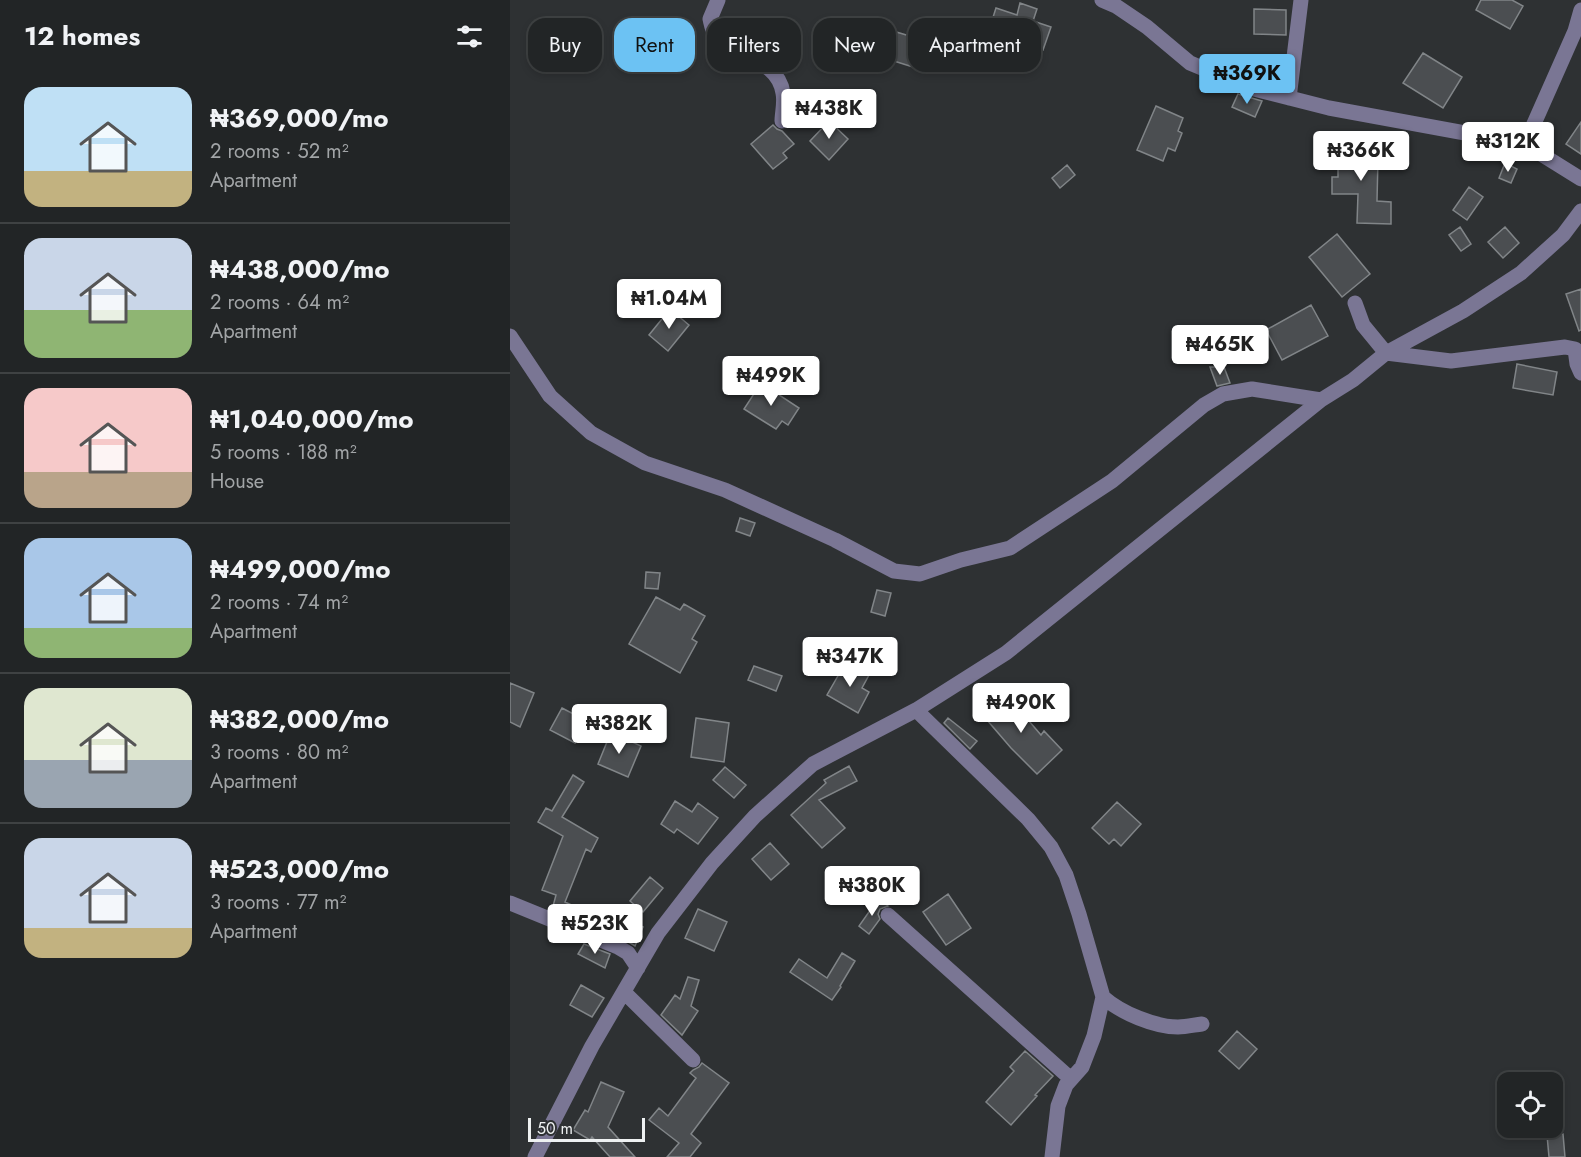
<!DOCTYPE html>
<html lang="en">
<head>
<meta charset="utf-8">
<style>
	:root { --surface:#222526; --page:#2e3132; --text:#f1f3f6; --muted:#a2a5a7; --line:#3f4243; --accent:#6cc2f3 }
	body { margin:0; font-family:Jost,sans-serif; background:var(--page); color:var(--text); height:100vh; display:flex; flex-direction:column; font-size:22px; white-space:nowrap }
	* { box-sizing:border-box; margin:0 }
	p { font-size:20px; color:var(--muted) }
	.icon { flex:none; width:33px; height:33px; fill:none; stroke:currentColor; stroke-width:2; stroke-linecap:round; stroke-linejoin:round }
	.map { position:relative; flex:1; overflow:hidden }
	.details { display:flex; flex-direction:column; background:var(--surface); width:510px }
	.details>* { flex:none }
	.top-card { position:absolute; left:18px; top:18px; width:570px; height:54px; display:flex; gap:12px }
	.buttons { position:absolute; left:987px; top:1072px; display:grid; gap:12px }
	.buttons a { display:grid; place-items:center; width:66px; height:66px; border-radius:12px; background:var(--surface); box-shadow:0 3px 9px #0003,0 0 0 2px var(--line); font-size:30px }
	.scale { position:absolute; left:18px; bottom:15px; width:117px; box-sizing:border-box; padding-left:6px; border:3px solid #eef1f2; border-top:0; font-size:16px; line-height:21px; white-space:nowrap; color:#eef1f2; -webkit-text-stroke:4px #2e3133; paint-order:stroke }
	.price { position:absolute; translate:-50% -51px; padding:0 14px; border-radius:6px; background:#fff; color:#222; font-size:20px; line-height:39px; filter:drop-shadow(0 2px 3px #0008) }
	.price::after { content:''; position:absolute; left:50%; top:36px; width:18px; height:14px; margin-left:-9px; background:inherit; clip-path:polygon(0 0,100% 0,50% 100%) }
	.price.on { background:var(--accent); color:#111 }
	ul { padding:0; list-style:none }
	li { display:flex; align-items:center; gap:18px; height:150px; padding:0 24px }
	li+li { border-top:2px solid var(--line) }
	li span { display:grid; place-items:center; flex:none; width:168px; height:120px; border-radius:18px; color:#555 }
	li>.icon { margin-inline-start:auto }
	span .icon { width:72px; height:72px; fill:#fffc; stroke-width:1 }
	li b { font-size:26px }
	h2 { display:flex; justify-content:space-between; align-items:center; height:72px; padding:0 24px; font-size:26px }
	.tag { padding:0 21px; border-radius:18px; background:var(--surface); box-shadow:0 3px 9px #0003,0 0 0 2px var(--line); font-size:21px; line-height:54px }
	.tag.on { background:var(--accent); color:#111 }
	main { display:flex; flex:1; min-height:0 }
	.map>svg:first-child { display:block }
</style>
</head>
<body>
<main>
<section class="details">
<h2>12 homes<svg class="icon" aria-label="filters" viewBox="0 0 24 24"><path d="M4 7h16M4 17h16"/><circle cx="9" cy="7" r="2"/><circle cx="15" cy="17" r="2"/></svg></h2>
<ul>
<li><span style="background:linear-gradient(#bfe0f5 70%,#c2b280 0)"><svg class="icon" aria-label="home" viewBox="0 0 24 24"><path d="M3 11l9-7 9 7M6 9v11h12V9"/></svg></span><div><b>₦369,000/mo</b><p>2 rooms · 52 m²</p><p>Apartment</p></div></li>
<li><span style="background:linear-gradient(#c9d6e8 60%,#8fb573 0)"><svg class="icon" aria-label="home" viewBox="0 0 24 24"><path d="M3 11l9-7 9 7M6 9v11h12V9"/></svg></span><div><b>₦438,000/mo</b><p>2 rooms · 64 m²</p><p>Apartment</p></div></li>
<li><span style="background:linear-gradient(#f6c9c9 70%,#b9a48a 0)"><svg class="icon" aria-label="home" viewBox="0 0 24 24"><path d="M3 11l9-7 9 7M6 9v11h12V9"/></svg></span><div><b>₦1,040,000/mo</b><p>5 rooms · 188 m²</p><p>House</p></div></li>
<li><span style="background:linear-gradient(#a9c7e8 75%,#8fb573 0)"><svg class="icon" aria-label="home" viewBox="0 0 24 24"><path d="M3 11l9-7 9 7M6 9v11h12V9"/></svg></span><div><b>₦499,000/mo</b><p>2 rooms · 74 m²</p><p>Apartment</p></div></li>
<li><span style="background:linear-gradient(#dfe7d0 60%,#9aa5b1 0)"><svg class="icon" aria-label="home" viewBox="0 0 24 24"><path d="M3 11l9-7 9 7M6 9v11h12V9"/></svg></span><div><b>₦382,000/mo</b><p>3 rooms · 80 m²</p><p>Apartment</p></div></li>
<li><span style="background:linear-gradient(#c9d6e8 75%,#c2b280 0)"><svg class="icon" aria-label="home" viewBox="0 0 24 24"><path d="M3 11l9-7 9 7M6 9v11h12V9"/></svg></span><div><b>₦523,000/mo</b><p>3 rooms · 77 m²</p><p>Apartment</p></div></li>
</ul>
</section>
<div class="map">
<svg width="1071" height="1157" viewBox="0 0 1071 1157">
	<rect width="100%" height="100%" fill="#2e3133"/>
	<path fill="#4b4e51" stroke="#818588" stroke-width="1.5" d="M 971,0 L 1002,0 L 1013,6 L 1000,29 L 966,10 Z
		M 510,3 L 527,9 L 523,21 L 541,27 L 533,50 L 478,33 L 486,8 L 507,15 Z
		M 744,9 L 776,10 L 776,35 L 744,34 Z
		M 414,28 L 434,34 L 422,73 L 368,56 L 376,29 L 410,39 Z
		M 244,30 L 271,34 L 267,57 L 257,55 L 234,43 L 235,38 L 242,39 Z
		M 913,53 L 952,77 L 933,108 L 893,83 Z
		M 728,94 L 752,101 L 745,117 L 722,107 Z
		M 646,106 L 673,118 L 668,131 L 672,133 L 665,151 L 658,148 L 653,161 L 627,150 Z
		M 319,121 L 338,139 L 319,160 L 300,141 Z
		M 1071,122 L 1071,154 L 1056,144 Z
		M 263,125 L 267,129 L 272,131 L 284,144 L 273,153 L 277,158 L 263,169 L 241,144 Z
		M 859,142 L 860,158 L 868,159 L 867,201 L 881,202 L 881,224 L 847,223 L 848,194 L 822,194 L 822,177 L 828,177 L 828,143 Z
		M 995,163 L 1007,169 L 1001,183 L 989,178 Z
		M 557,165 L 565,175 L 550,188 L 542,178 Z
		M 959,187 L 973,197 L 957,220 L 943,210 Z
		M 950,227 L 961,244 L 951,251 L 939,235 Z
		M 995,227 L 1009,243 L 993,258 L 978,242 Z
		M 827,234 L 860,274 L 832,297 L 799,257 Z
		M 1071,289 L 1071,330 L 1069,331 L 1056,294 Z
		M 801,305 L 818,336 L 772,360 L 756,330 Z
		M 160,309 L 179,325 L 158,351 L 139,335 Z
		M 1007,364 L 1047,372 L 1043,395 L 1003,388 Z
		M 700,367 L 714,367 L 720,383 L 707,386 Z
		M 251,383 L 289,408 L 278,425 L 272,421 L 266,429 L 234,409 Z
		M 230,518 L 245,523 L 240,536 L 226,531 Z
		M 136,572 L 150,573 L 148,589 L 135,588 Z
		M 367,590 L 381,593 L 375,616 L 361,612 Z
		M 146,597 L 170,610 L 174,604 L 195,616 L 182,639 L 187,642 L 170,673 L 119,644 Z
		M 336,662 L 359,675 L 352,688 L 359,692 L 348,713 L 317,695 Z
		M 244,666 L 272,676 L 266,691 L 238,680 Z
		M 0,683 L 24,693 L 10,727 L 0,722 Z
		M 495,693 L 531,735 L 534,731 L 552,750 L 527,774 L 501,748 L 471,713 Z
		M 52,708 L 77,721 L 65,743 L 40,730 Z
		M 186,718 L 219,723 L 214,762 L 181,757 Z
		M 438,718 L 467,741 L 460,749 L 434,723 Z
		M 101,732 L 131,746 L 118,777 L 88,764 Z
		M 339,766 L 347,781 L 309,800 L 335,828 L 312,848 L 281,815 L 316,783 L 314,780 Z
		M 215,767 L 236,785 L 224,798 L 203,780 Z
		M 63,775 L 74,782 L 52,817 L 88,838 L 81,852 L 76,849 L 55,902 L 117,931 L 121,922 L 133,927 L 125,946 L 112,938 L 42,910 L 46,895 L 32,890 L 53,836 L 28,822 L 36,808 L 42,811 Z
		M 165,801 L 182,812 L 188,803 L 208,818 L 188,844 L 167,829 L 164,833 L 151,824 Z
		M 607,802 L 631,824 L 611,846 L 604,839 L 599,844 L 582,828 Z
		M 260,843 L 279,864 L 261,880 L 242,859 Z
		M 140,877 L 153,888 L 133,912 L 120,901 Z
		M 438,894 L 461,928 L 436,945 L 413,912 Z
		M 368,899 L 378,906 L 370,909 L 368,914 L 370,919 L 359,934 L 349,926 Z
		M 188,909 L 217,922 L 204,951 L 175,938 Z
		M 74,944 L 100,954 L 95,968 L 68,954 Z
		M 332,953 L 345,961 L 330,986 L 331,987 L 322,1000 L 280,972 L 289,959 L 317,978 Z
		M 178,977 L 189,980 L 181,1006 L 188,1011 L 172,1035 L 151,1015 L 165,995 L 170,999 Z
		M 71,985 L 94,998 L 82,1017 L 60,1005 Z
		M 727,1031 L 747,1049 L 729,1069 L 709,1051 Z
		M 515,1051 L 543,1076 L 525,1095 L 527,1096 L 501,1125 L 476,1102 L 504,1071 L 500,1067 Z
		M 192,1063 L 219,1083 L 181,1134 L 191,1143 L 180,1157 L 157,1157 L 169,1143 L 139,1120 L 149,1108 L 158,1116 L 186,1078 L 180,1073 L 183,1070 L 189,1067 Z
		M 91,1082 L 114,1092 L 98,1127 L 125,1157 L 100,1157 L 82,1137 L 80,1140 L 63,1130 L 75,1110 L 78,1112 Z
		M 1053,1134 L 1055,1157 L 1039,1157 L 1037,1135 Z"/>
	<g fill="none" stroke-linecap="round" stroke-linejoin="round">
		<path stroke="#7a7694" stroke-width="15" d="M 208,0 L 200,19 C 201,23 202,29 204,32 C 220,58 267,56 273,93 C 275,102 272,113 272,121
			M 592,0 L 606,6 L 637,27 L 680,63 L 740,88 L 819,108 L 1015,144 L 1071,179
			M 779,98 L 791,0
			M 1015,144 L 1065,31 L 1071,10
			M 845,303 L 853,325 L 876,353 L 941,361 L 1055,347 L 1065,349 L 1067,364 L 1071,373
			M 0,336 L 40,396 L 81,433 L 135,463 L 215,490 L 325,540 L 384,571 L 410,574 L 451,560 L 500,548 L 602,481 L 694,405 L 713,394 L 742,389 L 811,400
			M 406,710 L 518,819 L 541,847 L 556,875 L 569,914 L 593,997 C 611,1013 645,1027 668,1027 C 676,1027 684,1025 692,1024
			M 0,903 L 108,947 L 118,953 L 128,968
			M 378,915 L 561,1079
			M 114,992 L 183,1060
			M 25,1157 L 82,1046 L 148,933 L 202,863 L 245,816 L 303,764 L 406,710 L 496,653 L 811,400 L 843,380 L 876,353 L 953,311 L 1011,273 L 1053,235 L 1071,211
			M 542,1157 L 548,1106 L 556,1085 L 572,1067 L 584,1036 L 593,997"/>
	</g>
</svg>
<div class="buttons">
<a><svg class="icon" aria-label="locate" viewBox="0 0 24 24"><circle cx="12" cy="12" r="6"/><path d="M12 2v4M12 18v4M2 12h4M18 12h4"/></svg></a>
</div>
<div class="scale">50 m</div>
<b class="price on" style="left:737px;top:105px">₦369K</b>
<b class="price" style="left:319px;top:140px">₦438K</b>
<b class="price" style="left:998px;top:173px">₦312K</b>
<b class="price" style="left:851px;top:182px">₦366K</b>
<b class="price" style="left:159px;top:330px">₦1.04M</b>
<b class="price" style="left:710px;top:376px">₦465K</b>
<b class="price" style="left:261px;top:407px">₦499K</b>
<b class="price" style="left:340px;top:688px">₦347K</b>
<b class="price" style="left:511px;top:734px">₦490K</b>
<b class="price" style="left:109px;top:755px">₦382K</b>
<b class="price" style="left:362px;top:917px">₦380K</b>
<b class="price" style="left:85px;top:955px">₦523K</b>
<div class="top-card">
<a class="tag">Buy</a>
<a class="tag on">Rent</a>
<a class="tag">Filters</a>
<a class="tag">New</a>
<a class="tag">Apartment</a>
</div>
</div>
</main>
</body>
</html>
